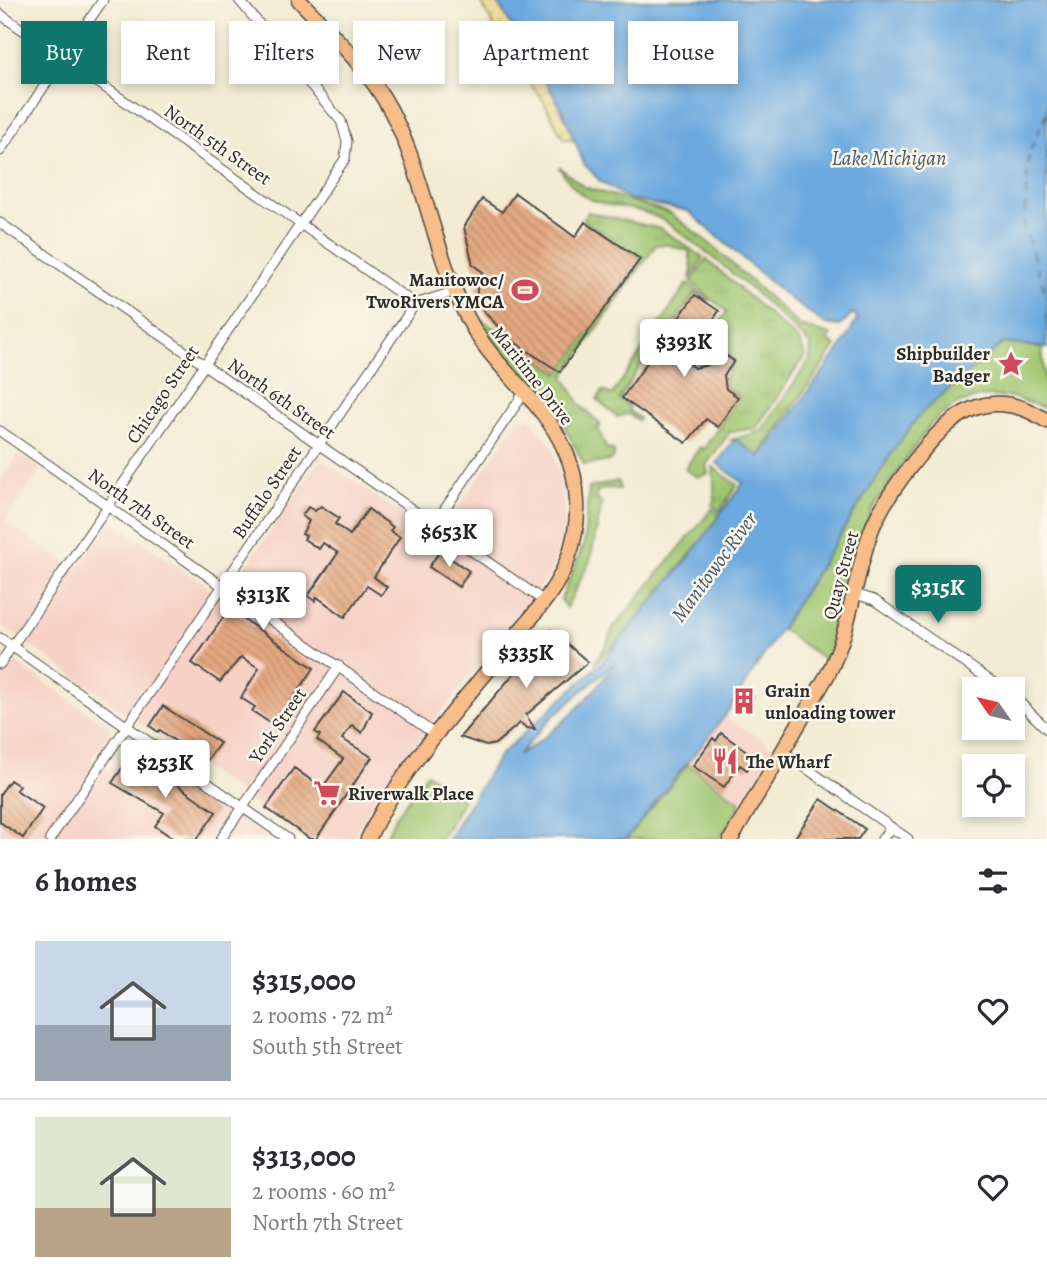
<!DOCTYPE html>
<html lang="en">
<head>
<meta charset="utf-8">
<style>
	:root { --surface:#fff; --page:#f2f2f3; --text:#2b2b33; --muted:#7c7c81; --line:#e1e1e2; --accent:#0f766e }
	body { margin:0; font-family:Alegreya,serif; background:var(--page); color:var(--text); height:100vh; display:flex; flex-direction:column; font-size:26px; white-space:nowrap }
	* { box-sizing:border-box; margin:0 }
	p { font-size:23px; color:var(--muted) }
	.icon { flex:none; width:38px; height:38px; fill:none; stroke:currentColor; stroke-width:2; stroke-linecap:round; stroke-linejoin:round }
	.map { position:relative; height:839px; overflow:hidden }
	.side { display:flex; flex-direction:column; background:var(--surface); flex:1 }
	.side>* { flex:none }
	.top-card { position:absolute; left:21px; top:21px; width:1006px; height:63px; display:flex; gap:14px }
	.needle { width:46px; rotate:304deg }
	.buttons { position:absolute; left:962px; top:677px; display:grid; gap:14px }
	.buttons a { display:grid; place-items:center; width:63px; height:63px; border-radius:0px; background:var(--surface); box-shadow:0 4px 10px #0003; font-size:35px }
	.price { position:absolute; translate:-50% -60px; padding:0 16px; border-radius:7px; background:#fff; color:#222; font-size:23px; line-height:46px; filter:drop-shadow(0 2px 4px #0008) }
	.price::after { content:''; position:absolute; left:50%; top:42px; width:21px; height:16px; margin-left:-10px; background:inherit; clip-path:polygon(0 0,100% 0,50% 100%) }
	.price.active { background:var(--accent); color:#fff }
	ul { padding:0; list-style:none }
	li { display:flex; align-items:center; gap:21px; height:175px; padding:0 35px }
	li+li { border-top:2px solid var(--line) }
	li span { display:grid; place-items:center; flex:none; width:196px; height:140px; border-radius:0px; color:#555 }
	li>.icon { margin-inline-start:auto }
	span .icon { width:84px; height:84px; fill:#fffc; stroke-width:1 }
	li b { font-size:30px }
	h2 { display:flex; justify-content:space-between; align-items:center; height:84px; padding:0 35px; font-size:30px }
	.pill { padding:0 24px; border-radius:0px; background:var(--surface); box-shadow:0 4px 10px #0003; font-size:24px; line-height:63px }
	.pill.active { background:var(--accent); color:#fff }
	.map>svg:first-child { display:block }
</style>
</head>
<body>
<div class="map">
<svg width="1047" height="839" viewBox="0 0 1047 839">
	<defs>
		<pattern id="grass-tufts" width="24" height="20" patternUnits="userSpaceOnUse" patternTransform="scale(1.75)"><rect width="24" height="20" fill="#a0c671"/><path d="M3 7l-1-3M5 7V3M7 7l1-3M15 17l-1-3M17 17v-4M19 17l1-3" fill="none" stroke="#8aaa62"/></pattern>
		<pattern id="sand-dots" width="8" height="8" patternUnits="userSpaceOnUse" patternTransform="scale(1.75)"><rect width="8" height="8" fill="#eeda9e"/><path d="M2 2h.1M6 6h.1" fill="none" stroke="#cb8" stroke-width="1.8" stroke-linecap="round"/></pattern>
		<pattern id="building-back-hatch" width="6" height="6" patternUnits="userSpaceOnUse" patternTransform="scale(1.75)"><rect width="6" height="6" fill="#e4a981"/><path d="M-1 5l2 2M0 0l6 6M5-1l2 2" fill="none" stroke="#b98a6a"/></pattern>
	</defs>
	<rect width="100%" height="100%" fill="#fbf7ec"/>
	<filter id="ink" filterUnits="userSpaceOnUse"><feTurbulence type="fractalNoise" baseFrequency=".0143" numOctaves="2"/><feDisplacementMap in="SourceGraphic" scale="14" xChannelSelector="R" yChannelSelector="G"/><feConvolveMatrix kernelMatrix="1 2 1 2 8 2 1 2 1" color-interpolation-filters="sRGB"/></filter>
	<filter id="wash" filterUnits="userSpaceOnUse"><feTurbulence type="fractalNoise" baseFrequency=".00686" numOctaves="4" result="noise"/><feDisplacementMap in="SourceGraphic" scale="28" xChannelSelector="R" yChannelSelector="G"/><feGaussianBlur stdDeviation="1.57" result="paint"/><feColorMatrix in="noise" values="0 0 0 0 0 0 0 0 0 0 0 0 0 0 0 0 0 1.4 0 .05"/><feComposite in="paint" operator="in"/></filter>
	<g filter="url(#wash)">
		<rect width="100%" height="100%" fill="#f3ebd3"/>
		<path fill="#f7d1c6" d="M 530,417 L 553,450 L 563,484 L 564,528 L 554,564 L 547,578 L 377,793 L 353,839 L 305,839 L 0,624 L 0,482 L 19,454 L 41,468 L 5,521 L 76,570 L 112,521 L 224,598 L 320,460 L 328,463 L 437,539 L 518,421 Z
			M 0,652 L 100,721 L 109,724 L 111,733 L 91,759 L 110,772 L 132,743 L 269,839 L 0,839 Z
			M 725,716 L 775,749 L 741,803 L 688,764 Z"/>
		<path fill="url(#grass-tufts)" stroke="#66784e" stroke-width="2" d="M 559,167 L 584,187 L 670,213 L 710,244 L 800,326 L 831,335 L 828,340 L 836,346 L 757,458 L 731,440 L 761,431 L 810,360 L 811,345 C 774,309 736,274 694,243 C 681,233 665,219 649,214 C 608,200 586,213 559,167 Z
			M 588,212 L 661,229 L 703,257 L 690,279 L 692,268 L 689,251 L 665,244 L 656,245 L 564,376 L 580,405 L 601,425 L 598,428 L 606,448 L 614,451 L 614,457 L 609,461 L 584,465 L 560,417 L 499,349 L 478,317 L 559,373 L 642,259 L 583,220 Z
			M 706,259 L 800,342 L 805,356 L 756,428 L 730,432 L 706,465 L 708,474 L 697,477 L 685,469 L 700,447 L 704,449 L 739,396 L 726,388 L 725,378 L 736,361 L 716,348 L 707,363 L 695,366 L 691,364 L 727,312 L 691,282 Z
			M 687,284 L 711,301 L 695,293 L 660,343 L 656,342 L 619,399 L 630,407 L 628,410 L 639,418 L 638,421 L 628,414 L 617,417 L 597,399 L 603,391 L 612,395 Z
			M 713,467 L 737,485 L 720,511 L 712,505 L 715,501 Z
			M 618,481 L 620,489 L 607,488 L 597,491 L 596,499 L 602,503 L 590,561 L 566,608 L 561,599 L 584,544 L 589,488 Z
			M 712,509 L 722,516 L 622,637 L 594,664 L 607,644 L 613,628 Z"/>
		<path fill="url(#sand-dots)" stroke="#8c8264" stroke-width="2" d="M 480,0 L 496,0 C 527,45 555,91 575,141 L 563,138 L 543,100 L 513,63 Z"/>
		<path fill="#a0c671" stroke="#66784e" stroke-width="2" d="M 1003,343 L 1042,348 L 1047,409 L 1012,397 L 982,396 L 957,404 L 931,423 L 872,509 L 860,542 L 827,661 L 781,629 L 897,445 L 922,412 Z
			M 688,764 L 741,803 L 719,839 L 626,839 Z
			M 427,773 L 463,800 L 441,839 L 385,839 L 395,817 Z"/>
		<path fill="#6ca9de" stroke="#4c6a84" stroke-width="2" fill-rule="evenodd" d="M 496,0 L 1047,0 L 1047,348 L 1003,343 L 922,412 L 897,445 L 725,716 L 626,839 L 448,839 L 499,756 L 602,662 L 688,559 L 743,483 L 717,463 L 735,439 L 760,457 L 842,346 L 858,318 L 853,313 L 840,326 L 825,324 L 790,299 L 688,211 L 629,199 L 601,182 L 584,164 L 562,109 ZM 617,661 C 593,696 555,734 518,755 L 551,718 Z"/>
		<g fill="none" stroke-linecap="round" stroke-linejoin="round">
			<path stroke="#42576a" stroke-width="2" stroke-dasharray="9 7" stroke-linecap="butt" d="M 1047,112 L 1029,153 L 1024,226 L 1047,299"/>
		</g>
		<g id="blocks">
			<path fill="url(#building-back-hatch)" d="M 515,193 L 575,237 L 585,222 L 640,259 L 560,372 L 511,340 L 485,313 L 477,298 L 477,281 L 483,272 L 473,265 L 464,227 L 482,199 L 502,212 Z
				M 695,295 L 719,311 L 685,361 L 695,368 L 708,365 L 718,350 L 734,361 L 724,376 L 726,389 L 738,397 L 718,427 L 706,419 L 686,443 L 622,398 Z
				M 321,506 L 339,518 L 335,524 L 350,535 L 368,509 L 393,527 L 390,531 L 400,537 L 374,577 L 387,587 L 381,595 L 367,586 L 345,617 L 317,597 L 315,601 L 308,596 L 338,553 L 323,543 L 319,549 L 304,539 L 306,536 L 302,534 L 309,521 L 302,516 L 308,507 L 315,511 Z
				M 440,551 L 469,571 L 459,587 L 429,567 Z
				M 229,609 L 314,668 L 275,726 L 252,711 L 255,707 L 241,698 L 259,668 L 241,657 L 220,682 L 192,663 Z
				M 551,630 L 588,662 L 526,715 L 535,729 L 527,728 L 520,723 L 495,744 L 486,746 L 460,737 Z
				M 344,692 L 372,712 L 362,733 L 352,725 L 342,739 L 372,757 L 316,839 L 310,839 L 266,808 L 294,768 L 322,788 L 343,759 L 317,740 L 320,735 L 315,732 Z
				M 744,692 L 753,697 L 744,711 L 735,705 Z
				M 163,706 L 220,743 L 205,763 L 160,730 L 158,732 L 150,726 Z
				M 721,733 L 755,757 L 747,770 L 740,765 L 724,787 L 693,766 L 713,738 L 716,741 Z
				M 132,754 L 216,812 L 197,839 L 174,839 L 155,826 L 164,813 L 112,783 Z
				M 10,780 L 19,786 L 16,790 L 43,808 L 23,838 L 0,822 L 0,794 Z
				M 821,799 L 865,829 L 858,839 L 794,839 Z"/>
		</g>
	</g>
	<g filter="url(#ink)">
		<use href="#blocks" fill-opacity="0" stroke="#494844" stroke-width="2"/>
		<g fill="none" stroke-linecap="round" stroke-linejoin="round">
			<g stroke="#494844" stroke-width="11">
				<path id="minor" d="M 0,14 L 415,304
					M 0,151 L 103,0
					M 0,223 L 544,601
					M 0,431 L 436,735
					M 434,525 L 524,393
					M 855,594 L 874,600 L 1004,690
					M 0,638 L 288,839
					M 0,664 L 345,159 L 347,141 L 341,121 L 239,0
					M 1013,696 L 1047,729
					M 783,752 L 908,839
					M 50,839 L 415,304 L 456,291
					M 221,839 L 339,666
					M 882,839 L 891,827"/>
			</g>
			<g stroke="#494844" stroke-width="17">
				<path id="primary" d="M 299,0 C 331,34 367,67 390,109 C 426,177 434,259 472,326 C 497,371 543,401 564,448 C 581,483 581,525 567,561 C 555,594 528,620 507,647 C 458,708 401,768 368,839
					M 731,839 L 828,674 C 852,627 854,574 873,526 C 883,503 898,482 913,463 C 949,415 988,382 1047,421"/>
			</g>
			<use href="#minor" stroke="#fff" stroke-width="9"/>
			<use href="#primary" stroke="#f8bd89" stroke-width="14"/>
		</g>
	</g>
	<defs>
		<g id="stadium-bare" transform="scale(2.1)"><path d="M0-5a6.5 5 0 1 0 0 10a6.5 5 0 1 0 0-10ZM-3.5-1.8h7v3.6h-7Z" fill="#d1495b" stroke="#fbf7ec" stroke-width="2.5" paint-order="stroke"/></g>
		<g id="sight-bare" transform="scale(2.1)"><path d="M0-6L1.8-2.2L6-1.7L2.9 1.2L3.7 5.4L0 3.3L-3.7 5.4L-2.9 1.2L-6-1.7L-1.8-2.2Z" fill="#d1495b" stroke="#fbf7ec" stroke-width="2.5" paint-order="stroke"/></g>
		<g id="building-bare" transform="scale(2.1)"><path d="M-4-6H4V6H1V3H-1V6H-4ZM-2.5-4.3h1.7v1.8h-1.7ZM.8-4.3h1.7v1.8H.8ZM-2.5-1h1.7V.8h-1.7ZM.8-1h1.7V.8H.8Z" fill="#d1495b" stroke="#fbf7ec" stroke-width="2.5" paint-order="stroke"/></g>
		<g id="restaurant-bare" transform="scale(2.1)"><path d="M-5-6h1v4h1v-4h1v4h1v-4h1v5L-1.5 .5V6h-2V.5L-5-1ZM5-6V6H3V1.5H1.5Q1.5-4 5-6Z" fill="#d1495b" stroke="#fbf7ec" stroke-width="2.5" paint-order="stroke"/></g>
		<g id="supermarket-bare" transform="scale(2.1)"><path d="M-6-5.5h2.5l.6 2H6L4.5 2H-2.5L-4.4-4H-6ZM-1.5 3.2a1.3 1.3 0 1 0 .1 0ZM3 3.2a1.3 1.3 0 1 0 .1 0Z" fill="#d1495b" stroke="#fbf7ec" stroke-width="2.5" paint-order="stroke"/></g>
	</defs>
	<g fill-rule="evenodd">
		<use href="#stadium-bare" x="525" y="290"/>
		<use href="#sight-bare" x="1011" y="364"/>
		<use href="#building-bare" x="744" y="701"/>
		<use href="#restaurant-bare" x="725" y="761"/>
		<use href="#supermarket-bare" x="327" y="793"/>
	</g>
	<g text-anchor="middle" stroke-width="5" stroke-linejoin="round" paint-order="stroke">
		<g font-size="19" fill="#2b2b2b" stroke="#fbf7ec">
			<text transform="translate(218 144) rotate(35)" y="7">North 5th Street</text>
			<text transform="translate(533 375) rotate(52)" y="7">Maritime Drive</text>
			<text transform="translate(162 394) rotate(-56)" y="7">Chicago Street</text>
			<text transform="translate(282 398) rotate(35)" y="7">North 6th Street</text>
			<text transform="translate(266 492) rotate(-56)" y="7">Buffalo Street</text>
			<text transform="translate(142 508) rotate(35)" y="7">North 7th Street</text>
			<text transform="translate(840 575) rotate(-75)" y="7">Quay Street</text>
			<text transform="translate(277 725) rotate(-56)" y="7">York Street</text>
		</g>
		<g font-size="19" font-weight="bold" fill="#2b2b2b" stroke="#fbf7ec" text-anchor="start">
			<text x="504" y="286" text-anchor="end">Manitowoc/<tspan x="504" dy="22">TwoRivers YMCA</tspan></text>
			<text x="990" y="360" text-anchor="end">Shipbuilder<tspan x="990" dy="22">Badger</tspan></text>
			<text x="765" y="697">Grain<tspan x="765" dy="22">unloading tower</tspan></text>
			<text x="746" y="768">The Wharf</text>
			<text x="348" y="800">Riverwalk Place</text>
		</g>
		<g font-size="21" font-style="italic" fill="#42576a" stroke="#fbf7ec">
			<text x="889" y="165">Lake Michigan</text>
			<text transform="translate(714 567) rotate(-54)" y="7">Manitowoc River</text>
		</g>
	</g>
</svg>
<div class="buttons">
<a><svg class="needle" viewBox="-14 -14 28 28"><path d="M0-13l5 13h-10z" fill="#e53935"/><path d="M0 13l5-13h-10z" fill="#7c7c81"/></svg></a>
<a><svg class="icon" aria-label="locate" viewBox="0 0 24 24"><circle cx="12" cy="12" r="6"/><path d="M12 2v4M12 18v4M2 12h4M18 12h4"/></svg></a>
</div>
<b class="price" style="left:684px;top:379px">$393K</b>
<b class="price" style="left:449px;top:569px">$653K</b>
<b class="price active" style="left:938px;top:625px">$315K</b>
<b class="price" style="left:263px;top:632px">$313K</b>
<b class="price" style="left:526px;top:690px">$335K</b>
<b class="price" style="left:165px;top:800px">$253K</b>
<div class="top-card">
<a class="pill active">Buy</a>
<a class="pill">Rent</a>
<a class="pill">Filters</a>
<a class="pill">New</a>
<a class="pill">Apartment</a>
<a class="pill">House</a>
</div>
</div>
<section class="side">
<h2>6 homes<svg class="icon" aria-label="filters" viewBox="0 0 24 24"><path d="M4 7h16M4 17h16"/><circle cx="9" cy="7" r="2"/><circle cx="15" cy="17" r="2"/></svg></h2>
<ul>
<li><span style="background:linear-gradient(#c9d6e8 60%,#9aa5b1 0)"><svg class="icon" aria-label="home" viewBox="0 0 24 24"><path d="M3 11l9-7 9 7M6 9v11h12V9"/></svg></span><div><b>$315,000</b><p>2 rooms · 72 m²</p><p>South 5th Street</p></div><svg class="icon" aria-label="heart" viewBox="0 0 24 24"><path d="M12 20l-8-8c-3-5 5-10 8-4 3-6 11-1 8 4z"/></svg></li>
<li><span style="background:linear-gradient(#dfe7d0 65%,#b9a48a 0)"><svg class="icon" aria-label="home" viewBox="0 0 24 24"><path d="M3 11l9-7 9 7M6 9v11h12V9"/></svg></span><div><b>$313,000</b><p>2 rooms · 60 m²</p><p>North 7th Street</p></div><svg class="icon" aria-label="heart" viewBox="0 0 24 24"><path d="M12 20l-8-8c-3-5 5-10 8-4 3-6 11-1 8 4z"/></svg></li>
</ul>
</section>
</body>
</html>
